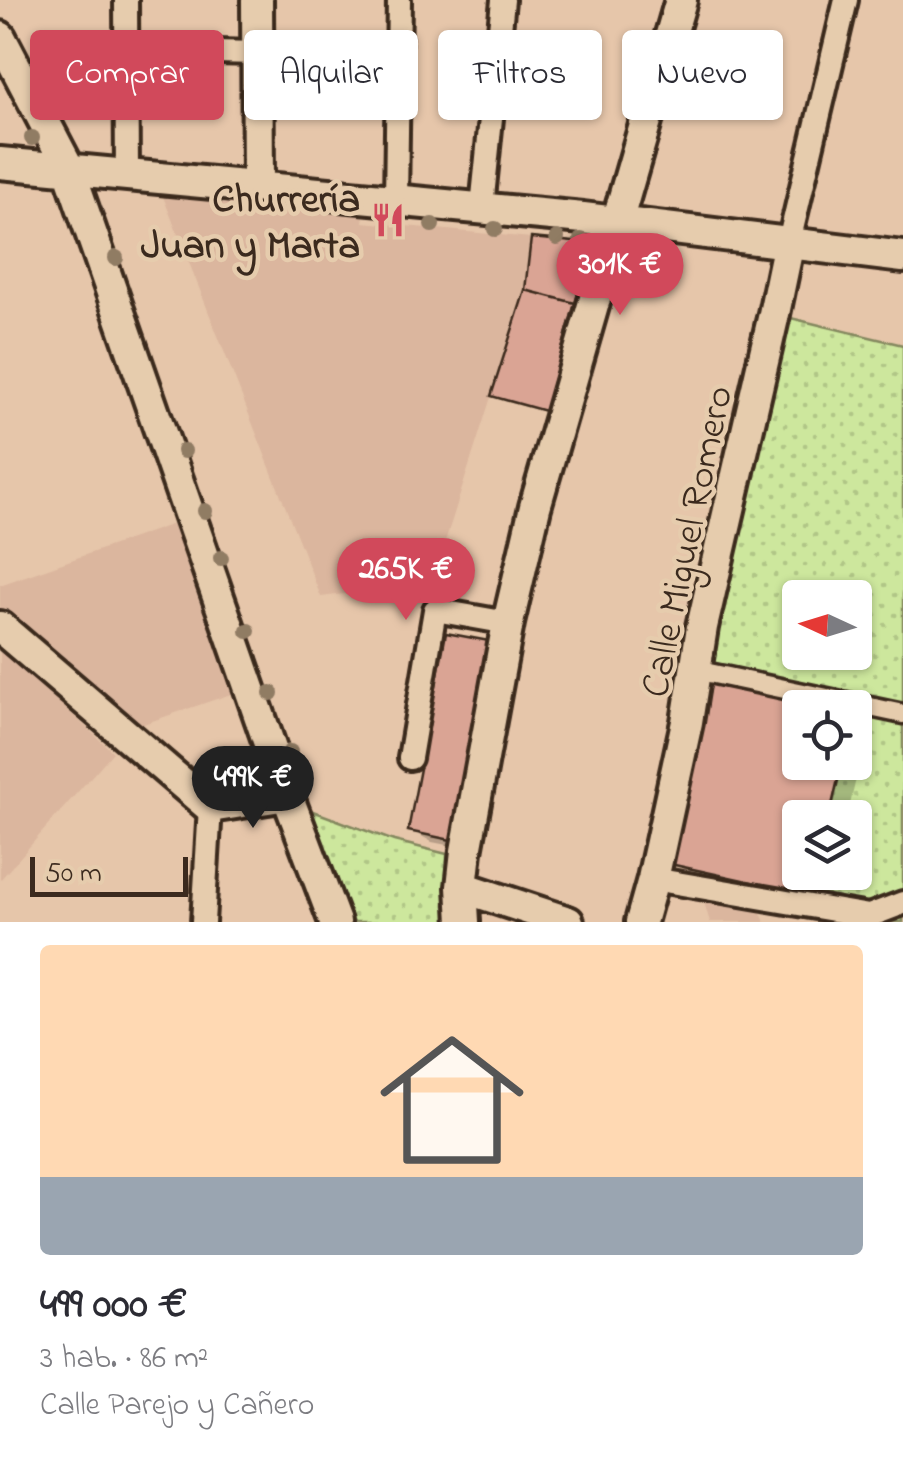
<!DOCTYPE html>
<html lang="es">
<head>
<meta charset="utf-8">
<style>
	:root { --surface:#fff; --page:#f7f7f7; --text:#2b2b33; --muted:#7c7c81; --line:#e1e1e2; --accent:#d1495b }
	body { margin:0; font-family:"Indie Flower",sans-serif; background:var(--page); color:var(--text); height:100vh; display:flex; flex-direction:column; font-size:38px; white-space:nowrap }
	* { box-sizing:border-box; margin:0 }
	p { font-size:32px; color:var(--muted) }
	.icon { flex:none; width:55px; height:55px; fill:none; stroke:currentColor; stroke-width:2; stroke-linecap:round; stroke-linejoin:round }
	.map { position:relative; height:922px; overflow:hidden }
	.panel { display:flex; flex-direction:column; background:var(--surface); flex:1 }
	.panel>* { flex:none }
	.guide { position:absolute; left:30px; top:30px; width:845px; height:90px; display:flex; gap:20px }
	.needle { width:65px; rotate:274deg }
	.fabs { position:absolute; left:782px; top:580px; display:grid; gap:20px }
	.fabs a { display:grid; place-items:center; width:90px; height:90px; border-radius:10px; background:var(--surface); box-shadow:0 2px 8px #0004; font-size:50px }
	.scale { position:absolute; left:30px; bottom:25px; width:158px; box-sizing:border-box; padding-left:10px; border:5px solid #3b2a1e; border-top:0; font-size:28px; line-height:35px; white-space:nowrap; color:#3b2a1e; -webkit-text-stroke:8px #e6ccad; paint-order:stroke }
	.price { position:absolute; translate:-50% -85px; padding:0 22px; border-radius:35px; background:var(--accent); color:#fff; font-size:32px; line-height:65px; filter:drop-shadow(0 2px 5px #0008) }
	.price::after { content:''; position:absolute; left:50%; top:60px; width:30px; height:22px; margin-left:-15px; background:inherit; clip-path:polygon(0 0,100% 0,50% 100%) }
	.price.selected { background:#222; color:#fff }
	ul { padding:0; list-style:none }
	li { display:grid; align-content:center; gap:20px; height:530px; padding:0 40px }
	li+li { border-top:2px solid var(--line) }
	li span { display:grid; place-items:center; height:310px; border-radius:10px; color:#555 }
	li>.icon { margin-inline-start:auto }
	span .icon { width:180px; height:180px; fill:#fffc; stroke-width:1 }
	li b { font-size:42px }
	.pill { padding:0 35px; border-radius:10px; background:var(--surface); box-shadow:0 2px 8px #0004; font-size:35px; line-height:90px }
	.pill.selected { background:var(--accent); color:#fff }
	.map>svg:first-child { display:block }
</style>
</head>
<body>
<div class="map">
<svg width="903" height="922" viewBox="0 0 903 922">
	<defs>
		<pattern id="park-dots" width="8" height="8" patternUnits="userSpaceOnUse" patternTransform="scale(2.5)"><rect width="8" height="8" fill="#cde79d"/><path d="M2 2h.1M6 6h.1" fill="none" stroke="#b1c687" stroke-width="1.8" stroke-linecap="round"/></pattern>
	</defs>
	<rect width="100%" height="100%" fill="#e6c6aa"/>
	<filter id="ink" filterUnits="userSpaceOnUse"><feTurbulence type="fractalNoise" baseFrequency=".01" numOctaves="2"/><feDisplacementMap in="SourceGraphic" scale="20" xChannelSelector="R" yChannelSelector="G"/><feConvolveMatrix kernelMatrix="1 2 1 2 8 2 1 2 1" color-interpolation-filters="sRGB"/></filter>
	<g filter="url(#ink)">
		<path fill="#dbb69e" d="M 162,194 L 364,215 L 363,222 L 531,238 L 525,290 L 432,583 L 321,597 Z
			M 173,524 L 234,693 L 129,729 L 68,676 L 6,614 L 0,610 L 0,585 Z
			M 0,648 L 113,752 L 0,880 Z
			M 703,899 L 759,909 L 765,922 L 710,922 Z"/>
		<path fill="url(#park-dots)" stroke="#84885e" stroke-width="2.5" fill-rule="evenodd" d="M 774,314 L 903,345 L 903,922 L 863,922 L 808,915 L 817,873 L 855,872 L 855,818 L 830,817 L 842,763 L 855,762 L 855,708 L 705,668 ZM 800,598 L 855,598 L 855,652 L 800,652 Z
			M 310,810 L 394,841 L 447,854 L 446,922 L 349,922 Z"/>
		<path fill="#0003" d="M 583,246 L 600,256 L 556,415 L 504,401 L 494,395 Z
			M 488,643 L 510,656 L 472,850 L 432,842 L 411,830 Z
			M 800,708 L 800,762 L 855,762 L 855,714 L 869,722 L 847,818 L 800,818 L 800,872 L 834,872 L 827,903 L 690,872 L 673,863 Z"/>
		<path fill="#daa494" stroke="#3b2a1e" stroke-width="2.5" d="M 531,238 L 584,243 L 590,255 L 575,303 L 525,290 Z
			M 525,290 L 575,303 L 545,411 L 491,396 Z
			M 446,633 L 489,641 L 451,840 L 408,831 Z
			M 712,680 L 842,708 L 800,708 L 800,762 L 842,762 L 829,818 L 800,818 L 800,872 L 816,872 L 811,895 L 670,864 Z"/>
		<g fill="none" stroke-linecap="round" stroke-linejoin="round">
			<g stroke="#3b2a1e" stroke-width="25">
				<path id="pedestrian" d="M 695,670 L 903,714"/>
			</g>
			<g stroke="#3b2a1e" stroke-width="30">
				<path id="minor" d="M 126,0 L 127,174
					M 127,50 L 257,53
					M 396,199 L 399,0
					M 482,207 L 503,0
					M 789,242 L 846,0
					M 410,758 L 435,610 L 508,623
					M 653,879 L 869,916 L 903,903
					M 203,922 L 210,807"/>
			</g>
			<g stroke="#3b2a1e" stroke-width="38">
				<path id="tertiary" d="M 257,0 L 258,186
					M 0,37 L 69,169 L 287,795 L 335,922
					M 0,163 L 583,218 L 903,257
					M 0,627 L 210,807 L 287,795
					M 462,887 L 568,922
					M 464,922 L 462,887 L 466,851 L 508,623 L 535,507 L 681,0
					M 641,922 L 653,879 L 687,722 L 702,627 L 774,314 L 789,242"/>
			</g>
			<use href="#pedestrian" stroke="#e6ccad" stroke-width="18"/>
			<use href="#minor" stroke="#e6ccad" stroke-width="22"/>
			<use href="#tertiary" stroke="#e6ccad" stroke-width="30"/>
		</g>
		<g fill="#907b64">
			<circle cx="32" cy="138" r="8"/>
			<circle cx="432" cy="225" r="8"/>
			<circle cx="495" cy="229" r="8"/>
			<circle cx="557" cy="238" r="8"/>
			<circle cx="581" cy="240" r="8"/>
			<circle cx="116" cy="258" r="8"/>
			<circle cx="184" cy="451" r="8"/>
			<circle cx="205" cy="511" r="8"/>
			<circle cx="221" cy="558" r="8"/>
			<circle cx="248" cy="631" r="8"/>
			<circle cx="271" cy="693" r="8"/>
			<circle cx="290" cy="752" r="8"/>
		</g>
	</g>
	<defs>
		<g id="restaurant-bare" transform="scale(2.7)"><path d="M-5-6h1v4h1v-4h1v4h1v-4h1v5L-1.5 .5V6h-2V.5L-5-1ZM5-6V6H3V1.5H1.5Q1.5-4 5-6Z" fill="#d1495b" stroke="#e6ccad" stroke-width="2.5" paint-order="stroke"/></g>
	</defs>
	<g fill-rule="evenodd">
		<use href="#restaurant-bare" x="388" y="220"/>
	</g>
	<g text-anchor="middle" stroke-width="9" stroke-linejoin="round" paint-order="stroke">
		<g font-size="40" font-weight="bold" fill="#3b2a1e" stroke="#e6ccad" text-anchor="end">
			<text x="360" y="211">Churrería<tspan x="360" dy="46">Juan y Marta</tspan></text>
		</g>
		<g font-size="40" fill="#3b2a1e" stroke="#e6ccad">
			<text transform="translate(685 541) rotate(-78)" y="14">Calle Miguel Romero</text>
		</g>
	</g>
</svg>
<div class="fabs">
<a><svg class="needle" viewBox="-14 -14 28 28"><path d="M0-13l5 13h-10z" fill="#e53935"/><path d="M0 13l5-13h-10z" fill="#7c7c81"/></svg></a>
<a><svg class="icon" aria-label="locate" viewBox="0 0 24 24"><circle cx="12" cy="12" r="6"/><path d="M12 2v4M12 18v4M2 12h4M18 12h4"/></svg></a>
<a><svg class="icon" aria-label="layers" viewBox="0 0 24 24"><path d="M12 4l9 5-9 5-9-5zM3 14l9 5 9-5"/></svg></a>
</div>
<div class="scale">50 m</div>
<b class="price" style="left:620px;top:318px">301K €</b>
<b class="price" style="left:406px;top:623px">265K €</b>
<b class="price selected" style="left:253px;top:831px">499K €</b>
<div class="guide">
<a class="pill selected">Comprar</a>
<a class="pill">Alquilar</a>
<a class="pill">Filtros</a>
<a class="pill">Nuevo</a>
</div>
</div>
<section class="panel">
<ul>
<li><span style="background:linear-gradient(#ffd9b3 75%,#9aa5b1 0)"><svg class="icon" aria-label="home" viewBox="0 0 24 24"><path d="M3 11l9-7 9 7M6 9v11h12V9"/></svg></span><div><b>499 000 €</b><p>3 hab. · 86 m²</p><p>Calle Parejo y Cañero</p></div></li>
</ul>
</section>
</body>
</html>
